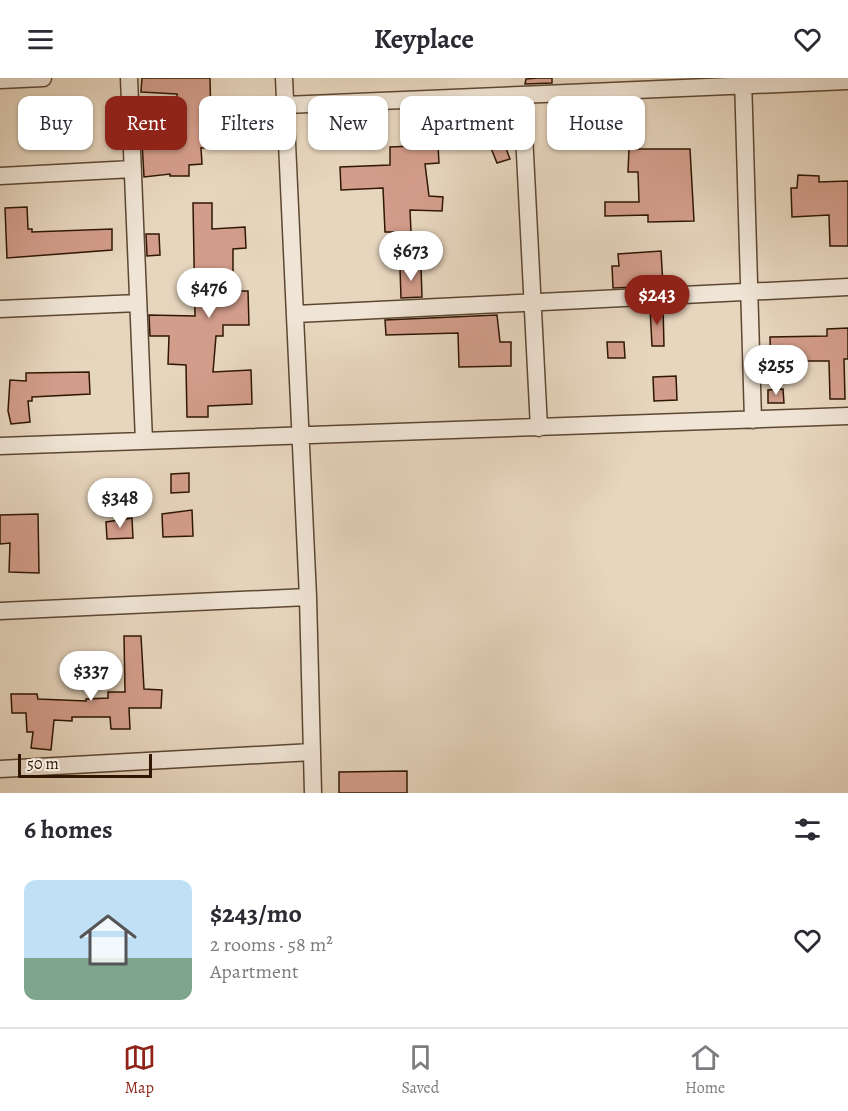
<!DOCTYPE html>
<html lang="en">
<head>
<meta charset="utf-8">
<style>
	:root { --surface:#fff; --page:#f7f7f7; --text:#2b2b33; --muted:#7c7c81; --line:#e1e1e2; --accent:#8f2418 }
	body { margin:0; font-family:Alegreya,serif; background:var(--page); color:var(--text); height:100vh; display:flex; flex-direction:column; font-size:22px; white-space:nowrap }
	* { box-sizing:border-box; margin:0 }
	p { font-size:20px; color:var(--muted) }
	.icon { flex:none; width:33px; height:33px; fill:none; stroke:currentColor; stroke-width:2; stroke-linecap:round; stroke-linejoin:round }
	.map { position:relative; height:715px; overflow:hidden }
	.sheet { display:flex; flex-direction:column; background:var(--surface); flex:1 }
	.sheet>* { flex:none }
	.guide { position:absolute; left:18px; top:18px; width:813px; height:54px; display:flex; gap:12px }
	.scale { position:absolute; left:18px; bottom:15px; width:134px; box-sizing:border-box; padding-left:6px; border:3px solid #2f1703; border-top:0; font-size:16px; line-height:21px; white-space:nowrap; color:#2f1703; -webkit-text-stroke:4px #efe4d5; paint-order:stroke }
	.price { position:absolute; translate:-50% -51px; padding:0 14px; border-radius:21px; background:#fff; color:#222; font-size:20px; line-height:39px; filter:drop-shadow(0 2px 3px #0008) }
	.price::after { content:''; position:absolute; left:50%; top:36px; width:18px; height:14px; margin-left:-9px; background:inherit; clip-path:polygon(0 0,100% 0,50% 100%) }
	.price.on { background:var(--accent); color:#fff }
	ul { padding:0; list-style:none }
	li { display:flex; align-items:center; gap:18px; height:150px; padding:0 24px }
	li+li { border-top:2px solid var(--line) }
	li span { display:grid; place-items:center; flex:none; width:168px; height:120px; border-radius:12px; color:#555 }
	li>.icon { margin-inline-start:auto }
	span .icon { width:72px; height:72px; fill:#fffc; stroke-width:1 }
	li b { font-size:26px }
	h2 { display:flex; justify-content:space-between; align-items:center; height:72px; padding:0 24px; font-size:26px }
	.tag { padding:0 21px; border-radius:12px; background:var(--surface); box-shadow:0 2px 4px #0004; font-size:21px; line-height:54px }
	.tag.on { background:var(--accent); color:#fff }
	header { display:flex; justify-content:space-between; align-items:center; height:78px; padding:0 24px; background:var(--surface); font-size:27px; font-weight:600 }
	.tabs { display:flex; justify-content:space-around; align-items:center; height:84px; border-top:2px solid var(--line); background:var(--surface); font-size:16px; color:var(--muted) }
	.tabs a { display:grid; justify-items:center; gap:3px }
	.tabs .on { color:var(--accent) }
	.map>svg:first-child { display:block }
</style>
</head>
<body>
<header><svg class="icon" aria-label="menu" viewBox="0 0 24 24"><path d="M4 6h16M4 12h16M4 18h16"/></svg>Keyplace<svg class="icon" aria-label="heart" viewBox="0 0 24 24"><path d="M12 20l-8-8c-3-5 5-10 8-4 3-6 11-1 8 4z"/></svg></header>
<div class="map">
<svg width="848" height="715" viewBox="0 0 848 715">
	<rect width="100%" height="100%" fill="#e7d6be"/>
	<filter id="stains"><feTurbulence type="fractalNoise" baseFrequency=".00333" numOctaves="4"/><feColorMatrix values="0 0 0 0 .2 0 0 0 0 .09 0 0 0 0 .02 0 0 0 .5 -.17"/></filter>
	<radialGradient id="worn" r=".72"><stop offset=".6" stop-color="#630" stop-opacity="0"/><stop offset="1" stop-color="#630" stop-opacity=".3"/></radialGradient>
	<path fill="#d39d8b" stroke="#2f1703" stroke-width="1.5" d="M 142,0 L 210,0 L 211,45 L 243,48 L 243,68 L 201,70 L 202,86 L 189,87 L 189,98 L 170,98 L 170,96 L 144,99 L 141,47 L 178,48 L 177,16 L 141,14 Z
		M 538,0 L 552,0 L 552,5 L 525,6 L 526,1 Z
		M 502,60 L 510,81 L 497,85 L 489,65 Z
		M 438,67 L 439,85 L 425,86 L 429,118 L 443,119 L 442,133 L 410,132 L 411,154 L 385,154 L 383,110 L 341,112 L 340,89 L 390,87 L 390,69 Z
		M 629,71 L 690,71 L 694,143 L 648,144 L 648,137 L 605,138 L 605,124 L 639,124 L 638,94 L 628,94 Z
		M 798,97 L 819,98 L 819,104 L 848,103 L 848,168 L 830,168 L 829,137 L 792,139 L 791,110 L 797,110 Z
		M 193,125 L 212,125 L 212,151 L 245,149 L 246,170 L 233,171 L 233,213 L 248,213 L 249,247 L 223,247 L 223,258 L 216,258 L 213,294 L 251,292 L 252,326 L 208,328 L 208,339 L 187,339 L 186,287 L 168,286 L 169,258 L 150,258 L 149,237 L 195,238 Z
		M 27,129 L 28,151 L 32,151 L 32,154 L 112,151 L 112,172 L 7,180 L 5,130 Z
		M 146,156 L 159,156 L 160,177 L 147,178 Z
		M 661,173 L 663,208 L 613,210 L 612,188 L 619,188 L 618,176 Z
		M 421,189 L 422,219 L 401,220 L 400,190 Z
		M 650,229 L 663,229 L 664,268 L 652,268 Z
		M 497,237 L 500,264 L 511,264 L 511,288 L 459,289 L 458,255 L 386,257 L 385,242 Z
		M 848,250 L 848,281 L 844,281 L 845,321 L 830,321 L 829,283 L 793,283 L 793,302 L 771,303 L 770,259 L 827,258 L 827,251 Z
		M 607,264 L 624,264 L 625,280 L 608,280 Z
		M 89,294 L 90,316 L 32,319 L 32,323 L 28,323 L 30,344 L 11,346 L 8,333 L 10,302 L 26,303 L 26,295 Z
		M 676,298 L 677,322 L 654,323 L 653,299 Z
		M 783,311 L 784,325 L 768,325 L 768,312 Z
		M 189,395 L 189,414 L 171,415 L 171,396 Z
		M 192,432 L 193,458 L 163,459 L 162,436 Z
		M 38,436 L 39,495 L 9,494 L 10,465 L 0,466 L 0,437 Z
		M 132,440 L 133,460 L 107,461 L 106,444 Z
		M 124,558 L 141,558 L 144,611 L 162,612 L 161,630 L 129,630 L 130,651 L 111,651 L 110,639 L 72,639 L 72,643 L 54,642 L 51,672 L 31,670 L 33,654 L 27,654 L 26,635 L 12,635 L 11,616 L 37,616 L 38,621 L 86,623 L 86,621 L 108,620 L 108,614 L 125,614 Z
		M 407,693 L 407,715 L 339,715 L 339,694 Z"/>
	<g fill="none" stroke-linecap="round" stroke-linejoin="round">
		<g stroke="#5d4732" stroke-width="19">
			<path id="street" d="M 129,0 L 144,363
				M 284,0 L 308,519 L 313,715
				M 743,0 L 753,342
				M 0,2 L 43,0
				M 522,17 L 539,350
				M 285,27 L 848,3
				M 0,98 L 133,91
				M 0,231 L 138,225
				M 296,236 L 848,209
				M 0,368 L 848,338
				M 0,533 L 308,519
				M 0,691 L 312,674"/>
		</g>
		<use href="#street" stroke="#efe4d5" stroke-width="16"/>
	</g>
	<rect width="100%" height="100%" filter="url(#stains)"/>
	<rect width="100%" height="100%" fill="url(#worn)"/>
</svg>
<div class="scale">50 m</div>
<b class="price" style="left:411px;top:204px">$673</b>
<b class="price" style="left:209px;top:241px">$476</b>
<b class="price on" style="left:657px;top:248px">$243</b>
<b class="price" style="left:776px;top:318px">$255</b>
<b class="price" style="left:120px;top:451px">$348</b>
<b class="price" style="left:91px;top:624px">$337</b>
<div class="guide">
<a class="tag">Buy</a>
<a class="tag on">Rent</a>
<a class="tag">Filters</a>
<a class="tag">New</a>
<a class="tag">Apartment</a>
<a class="tag">House</a>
</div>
</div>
<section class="sheet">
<h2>6 homes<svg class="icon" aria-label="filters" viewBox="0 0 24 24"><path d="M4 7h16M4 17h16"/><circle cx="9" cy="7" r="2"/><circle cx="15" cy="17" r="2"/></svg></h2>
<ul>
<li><span style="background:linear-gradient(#bfe0f5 65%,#7fa58c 0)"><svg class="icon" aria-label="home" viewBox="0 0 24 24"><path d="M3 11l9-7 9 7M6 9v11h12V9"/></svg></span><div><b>$243/mo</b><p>2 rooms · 58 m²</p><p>Apartment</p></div><svg class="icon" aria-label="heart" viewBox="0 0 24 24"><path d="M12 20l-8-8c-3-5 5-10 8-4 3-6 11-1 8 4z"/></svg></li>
</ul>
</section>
<nav class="tabs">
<a class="on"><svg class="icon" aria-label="map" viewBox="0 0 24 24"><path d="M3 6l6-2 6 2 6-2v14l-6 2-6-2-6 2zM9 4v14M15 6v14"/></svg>Map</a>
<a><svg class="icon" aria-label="saved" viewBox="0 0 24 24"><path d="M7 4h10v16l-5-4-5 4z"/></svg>Saved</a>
<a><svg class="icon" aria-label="home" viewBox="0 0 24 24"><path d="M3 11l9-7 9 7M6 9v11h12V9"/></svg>Home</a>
</nav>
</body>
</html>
